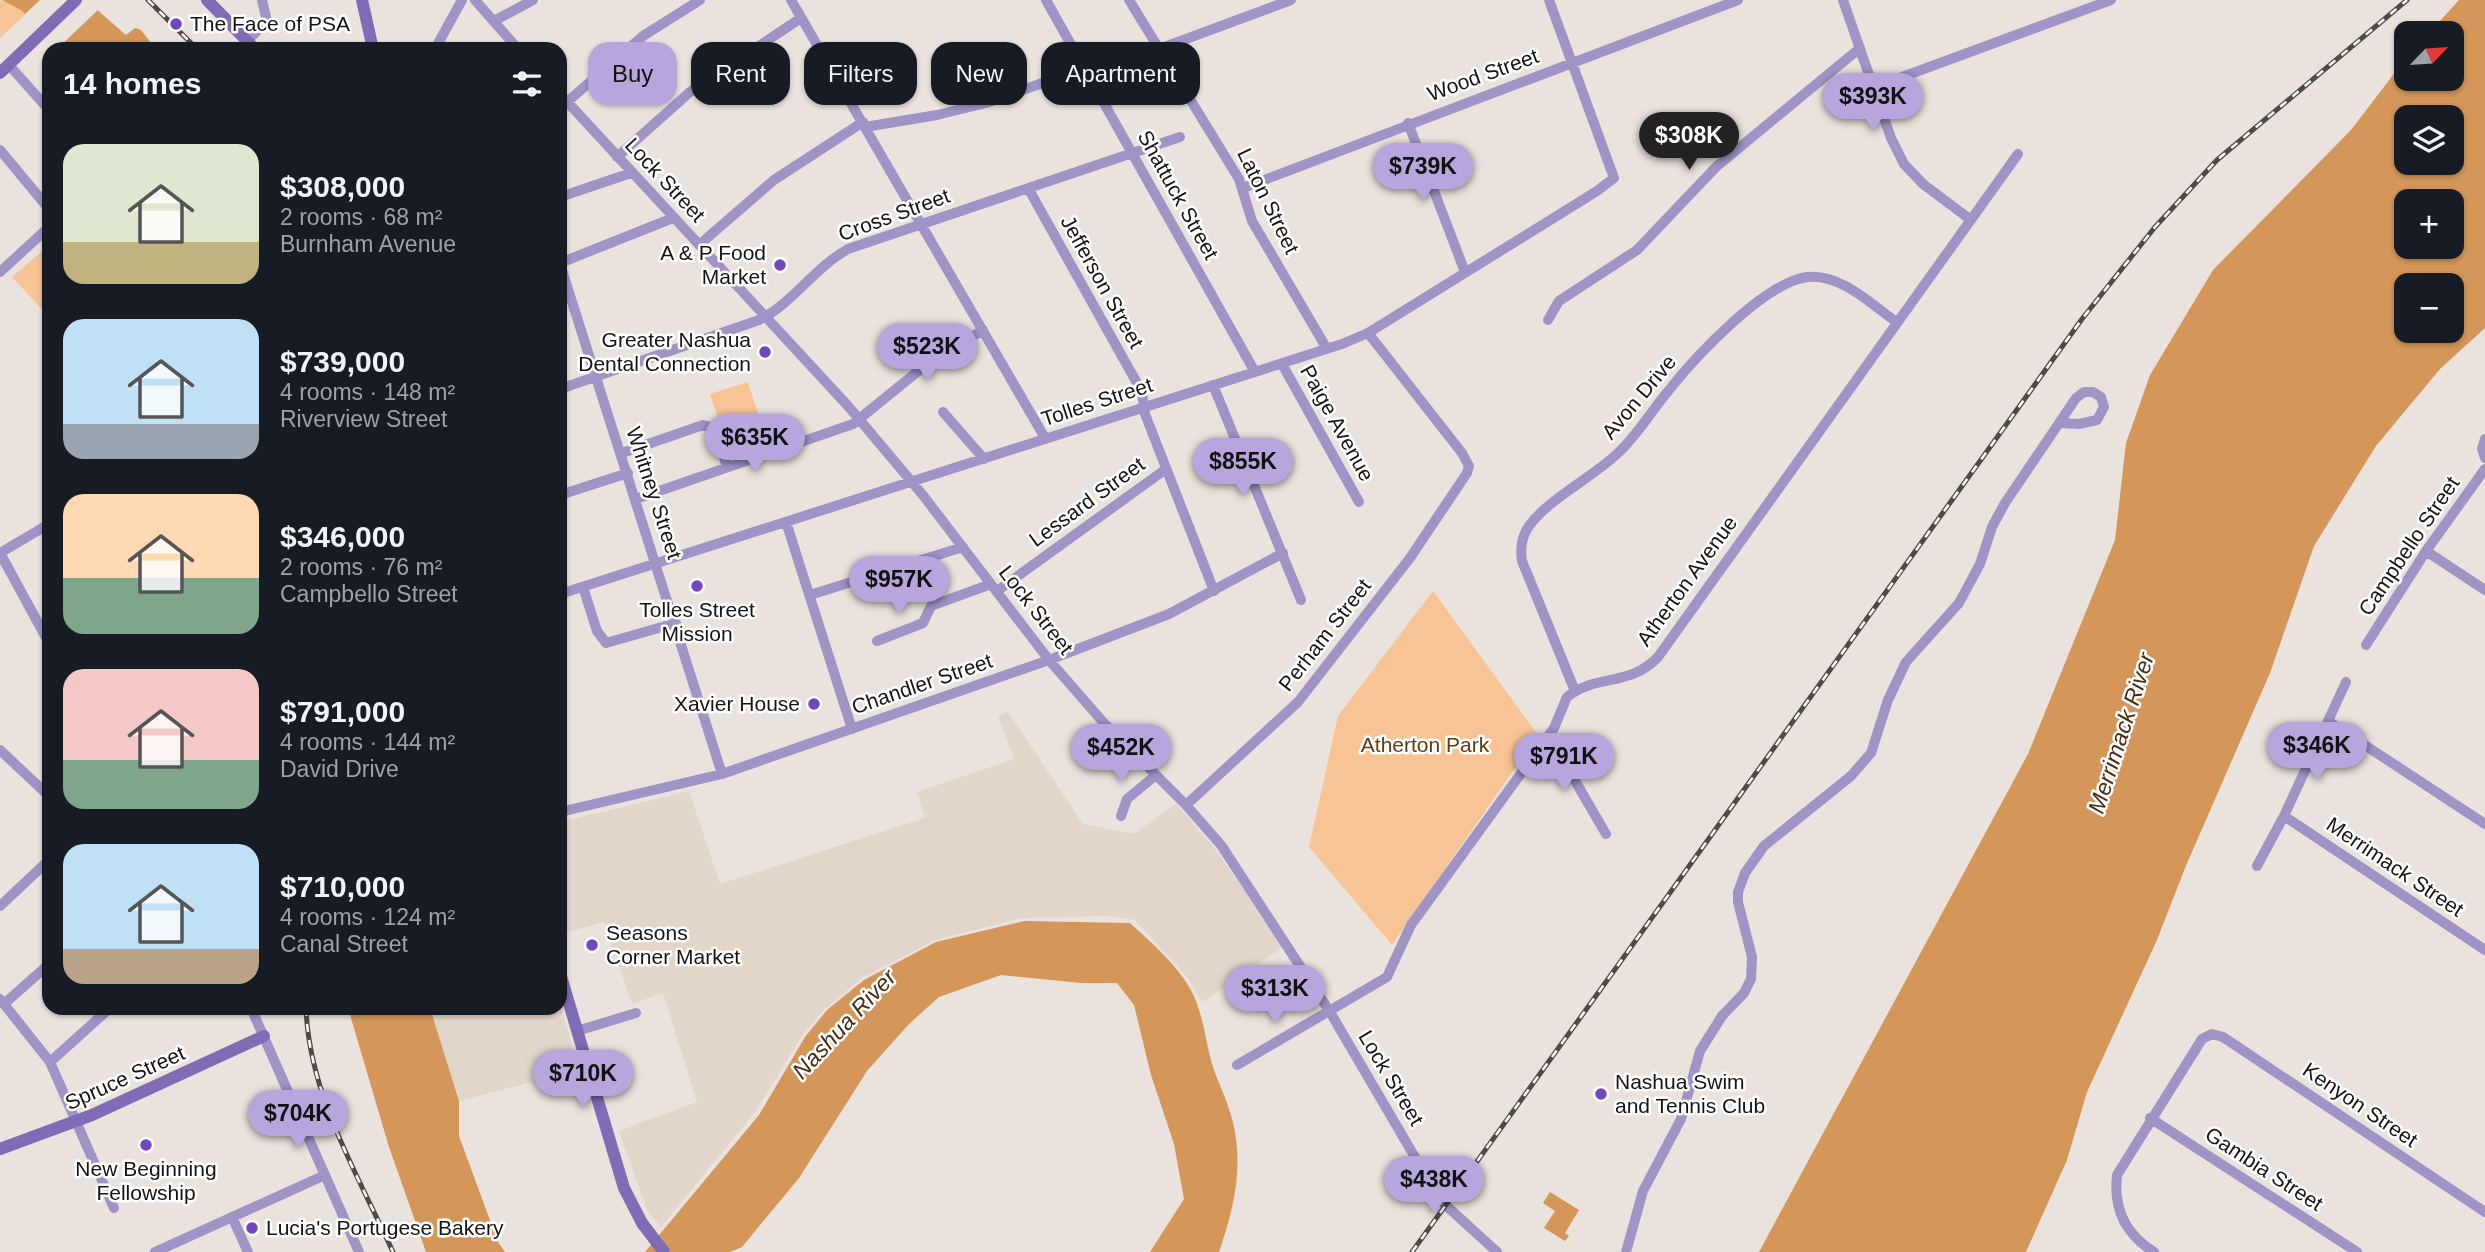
<!DOCTYPE html>
<html lang="en">
<head>
<meta charset="utf-8">
<style>
	:root { --surface:#171b24; --page:#242831; --text:#f1f3f6; --muted:#9ea1a6; --accent:#b7a6dd }
	body { margin:0; font-family:Helvetica,sans-serif; background:var(--page); color:var(--text); height:100vh; display:flex; flex-direction:column; font-size:26px; white-space:nowrap }
	* { box-sizing:border-box; margin:0 }
	p { font-size:23px; color:var(--muted) }
	.icon { flex:none; width:38px; height:38px; fill:none; stroke:currentColor; stroke-width:2; stroke-linecap:round; stroke-linejoin:round }
	.map { position:relative; flex:1; overflow:hidden }
	.panel { position:absolute; left:42px; top:42px; width:525px; height:973px; display:flex; flex-direction:column; background:var(--surface); border-radius:21px; box-shadow:0 2px 5px #0004 }
	.panel>* { flex:none }
	.top-card { position:absolute; left:588px; top:42px; width:665px; height:63px; display:flex; gap:14px }
	.needle { width:46px; rotate:65deg }
	.buttons { position:absolute; left:2394px; top:21px; display:grid; gap:14px }
	.buttons a { display:grid; place-items:center; width:70px; height:70px; border-radius:14px; background:var(--surface); box-shadow:0 2px 5px #0004; font-size:35px }
	.price { position:absolute; translate:-50% -60px; padding:0 16px; border-radius:24px; background:var(--accent); color:#111; font-size:23px; line-height:46px; filter:drop-shadow(0 2px 4px #0008) }
	.price::after { content:''; position:absolute; left:50%; top:42px; width:21px; height:16px; margin-left:-10px; background:inherit; clip-path:polygon(0 0,100% 0,50% 100%) }
	.price.current { background:#222; color:#fff }
	ul { padding:0; list-style:none }
	li { display:flex; align-items:center; gap:21px; height:175px; padding:0 21px }
	li span { display:grid; place-items:center; flex:none; width:196px; height:140px; border-radius:21px; color:#555 }
	li>.icon { margin-inline-start:auto }
	span .icon { width:84px; height:84px; fill:#fffc; stroke-width:1 }
	li b { font-size:30px }
	h2 { display:flex; justify-content:space-between; align-items:center; height:84px; padding:0 21px; font-size:30px }
	.tag { padding:0 24px; border-radius:21px; background:var(--surface); box-shadow:0 2px 5px #0004; font-size:24px; line-height:63px }
	.tag.current { background:var(--accent); color:#111 }
	.map>svg:first-child { display:block }
</style>
</head>
<body>
<div class="map">
<svg width="2485" height="1252" viewBox="0 0 2485 1252">
	<rect width="100%" height="100%" fill="#eae3dd"/>
	<path fill="#e2d5ca" d="M 1008,712 L 1083,824 L 1134,834 L 1176,804 L 1213,846 L 1284,946 L 1202,1002 L 1189,979 L 1135,920 L 1112,916 L 1022,918 L 935,940 L 863,977 L 824,1010 L 803,1034 L 755,1112 L 661,1227 L 647,1210 L 619,1131 L 697,1102 L 663,993 L 632,1004 L 604,922 L 560,934 L 560,822 L 689,791 L 720,884 L 925,818 L 917,792 L 1014,759 L 998,716 Z
		M 560,1004 L 579,1070 L 459,1101 L 430,1008 L 560,1008 Z"/>
	<path fill="#f8c495" d="M 0,0 L 15,5 L 26,14 L 0,38 Z
		M 49,245 L 49,317 L 12,277 Z
		M 748,382 L 769,449 L 732,461 L 710,394 Z
		M 1433,591 L 1538,735 L 1392,945 L 1309,847 L 1338,716 Z"/>
	<path fill="#d49659" fill-rule="evenodd" d="M 2,0 L 86,0 L 126,35 L 135,28 L 141,30 L 156,49 L 60,49 L 21,10 Z
		M 2459,0 L 2485,0 L 2485,328 L 2440,369 L 2376,446 L 2314,546 L 2270,673 L 2185,868 L 2157,940 L 2087,1092 L 2067,1160 L 2026,1252 L 1759,1252 L 2028,754 L 2115,540 L 2126,443 L 2150,375 L 2213,270 L 2351,130 L 2406,58 L 2406,79 L 2452,79 L 2452,33 L 2429,33 ZM 2452,117 L 2452,163 L 2406,163 L 2406,117 ZM 2406,201 L 2452,201 L 2452,247 L 2406,247 ZM 2452,285 L 2452,331 L 2406,331 L 2406,285 Z
		M 1024,921 L 1130,923 C 1155,946 1190,975 1199,1010 C 1205,1028 1207,1048 1213,1067 C 1217,1080 1224,1093 1228,1106 C 1246,1157 1236,1203 1219,1252 L 1150,1252 L 1184,1199 L 1174,1144 L 1151,1075 L 1134,1005 L 1117,983 L 1081,983 L 1001,975 L 939,997 L 909,1024 L 867,1071 L 799,1178 L 742,1247 L 730,1252 L 645,1252 L 759,1115 L 805,1037 L 827,1010 L 864,980 L 936,942 Z
		M 348,1008 L 430,1008 L 459,1101 L 459,1136 L 498,1242 L 505,1252 L 426,1252 L 389,1147 Z
		M 1550,1192 L 1579,1210 L 1565,1233 L 1569,1236 L 1565,1241 L 1544,1228 L 1555,1211 L 1543,1203 Z"/>
	<path fill="#eae3dd" d="M 40,0 L 91,0 L 99,9 L 57,49 L 24,15 Z"/>
	<g fill="none" stroke-linecap="round" stroke-linejoin="round">
		<path stroke="#a094c7" stroke-width="10" d="M 475,0 L 518,49
			M 791,0 L 1045,438
			M 1046,0 L 1255,372
			M 1129,0 L 1239,179 L 1252,221 L 1327,349
			M 1843,0 L 1891,138 L 1904,164 L 1923,184 L 1971,220
			M 494,21 L 533,0
			M 247,41 L 267,21 L 262,0
			M 435,49 L 462,0
			M 9,65 L 49,110
			M 1875,87 L 2111,0
			M 560,94 L 848,406 L 922,494 L 1049,660 L 1103,722 L 1186,805 L 1221,845 L 1330,1012 L 1440,1200 L 1497,1252
			M 567,102 L 643,36 L 700,0
			M 1408,123 L 1465,272
			M 865,127 L 937,115 L 986,103 L 1076,71 L 1159,49 L 1291,0
			M 0,150 L 49,209
			M 617,157 L 690,92 L 801,18
			M 1028,188 L 1142,392 L 1145,414 L 1214,591
			M 1243,188 L 1738,0
			M 560,197 L 631,173
			M 699,245 L 774,180 L 863,122
			M 560,263 L 673,218
			M 560,264 L 722,774
			M 0,272 L 49,227
			M 1548,320 L 1559,301 L 1637,250 L 1716,167 L 1860,48
			M 1282,364 L 1359,502
			M 1213,385 L 1301,600
			M 560,389 L 759,320 C 793,303 814,268 848,249 L 1180,137
			M 943,412 L 984,459
			M 2485,439 L 2482,449 L 2485,458
			M 622,453 L 703,425 L 714,428 L 727,467
			M 560,495 L 628,473
			M 636,499 L 853,424 L 933,359 L 983,330
			M 786,522 L 852,729
			M 2426,551 L 2485,590
			M 0,553 L 49,643
			M 0,553 L 49,524
			M 560,583 L 563,593
			M 583,587 L 597,631 L 606,643 L 676,623
			M 997,591 L 1166,469
			M 560,594 L 1342,344 L 1368,333 L 1597,191 L 1614,178 L 1549,0
			M 810,595 L 963,547
			M 877,641 L 923,623 L 931,606 L 991,584
			M 2366,645 L 2426,551 L 2485,469
			M 1575,691 L 1522,561 C 1520,548 1521,537 1529,526 C 1548,499 1595,476 1619,452 C 1639,433 1652,410 1669,390 C 1696,356 1764,283 1807,277 C 1840,273 1871,304 1895,321
			M 2328,721 L 2485,824
			M 1549,736 L 1606,834
			M 0,750 L 49,796
			M 1186,805 L 1298,702 L 1410,558 L 1467,473 L 1469,466 L 1462,453 L 1368,333
			M 560,812 L 722,774 L 1049,660 L 1169,614 L 1283,553
			M 1121,816 L 1127,799 L 1156,775
			M 2284,816 L 2485,950
			M 2257,866 L 2284,816 L 2346,682
			M 0,906 L 49,860
			M 0,999 L 50,1062 L 114,1208
			M 4,1004 L 49,964
			M 251,1008 L 359,1252
			M 577,1031 L 636,1013
			M 50,1062 L 110,1008
			M 1237,1065 L 1387,977 L 1411,925 L 1554,728 L 1567,697 C 1595,674 1630,687 1658,657 L 2018,154
			M 2150,1118 L 2357,1252
			M 232,1217 L 248,1252
			M 155,1252 L 325,1175
			M 1626,1252 L 1643,1191 L 1681,1119 L 1700,1051 L 1722,1016 L 1744,993 L 1751,979 L 1752,957 L 1738,902 L 1738,892 L 1745,873 L 1764,846 L 1851,776 L 1871,753 L 1888,700 L 1906,662 L 1959,603 L 1980,564 L 1992,527 L 2005,503 L 2076,398 L 2084,392 L 2093,392 L 2101,397 L 2104,407 L 2097,420 L 2079,424 L 2060,423
			M 2154,1252 C 2125,1234 2113,1209 2117,1175 L 2202,1039 L 2212,1034 L 2223,1037 L 2485,1212"/>
		<path stroke="#806bb6" stroke-width="12" d="M 207,0 L 255,49
			M 362,0 L 373,49
			M 0,73 L 76,0
			M 560,973 L 624,1188 L 642,1223 L 664,1252
			M 0,1149 L 92,1115 L 264,1036"/>
		<g stroke="#4e4a47" stroke-width="5">
			<path id="rail" d="M 148,0 L 197,49
				M 306,1008 C 309,1095 358,1175 393,1252
				M 1412,1252 L 2082,319 L 2155,227 L 2217,160 L 2407,0"/>
		</g>
		<use href="#rail" stroke="#fff" stroke-width="2.5" stroke-dasharray="8" stroke-linecap="butt"/>
	</g>
	<g fill="#7147bf" stroke="#fff" stroke-width="2.5">
		<circle cx="176" cy="24" r="7"/>
		<circle cx="780" cy="265" r="7"/>
		<circle cx="765" cy="352" r="7"/>
		<circle cx="697" cy="586" r="7"/>
		<circle cx="814" cy="704" r="7"/>
		<circle cx="592" cy="945" r="7"/>
		<circle cx="1601" cy="1094" r="7"/>
		<circle cx="146" cy="1145" r="7"/>
		<circle cx="252" cy="1228" r="7"/>
	</g>
	<g text-anchor="middle" stroke-width="5" stroke-linejoin="round" paint-order="stroke">
		<g font-size="21" fill="#161412" stroke="#fff" text-anchor="start">
			<text x="190" y="31">The Face of PSA</text>
			<text x="766" y="260" text-anchor="end">A &amp; P Food<tspan x="766" dy="24">Market</tspan></text>
			<text x="751" y="347" text-anchor="end">Greater Nashua<tspan x="751" dy="24">Dental Connection</tspan></text>
			<text x="697" y="617" text-anchor="middle">Tolles Street<tspan x="697" dy="24">Mission</tspan></text>
			<text x="800" y="711" text-anchor="end">Xavier House</text>
			<text x="606" y="940">Seasons<tspan x="606" dy="24">Corner Market</tspan></text>
			<text x="1615" y="1089">Nashua Swim<tspan x="1615" dy="24">and Tennis Club</tspan></text>
			<text x="146" y="1176" text-anchor="middle">New Beginning<tspan x="146" dy="24">Fellowship</tspan></text>
			<text x="266" y="1235">Lucia's Portugese Bakery</text>
		</g>
		<g font-size="21" fill="#161412" stroke="#fff">
			<text transform="translate(1483 75) rotate(-20)" y="7">Wood Street</text>
			<text transform="translate(665 180) rotate(47)" y="7">Lock Street</text>
			<text transform="translate(1178 195) rotate(61)" y="7">Shattuck Street</text>
			<text transform="translate(1268 201) rotate(64)" y="7">Laton Street</text>
			<text transform="translate(894 215) rotate(-20)" y="7">Cross Street</text>
			<text transform="translate(1102 282) rotate(61)" y="7">Jefferson Street</text>
			<text transform="translate(1639 397) rotate(-50)" y="7">Avon Drive</text>
			<text transform="translate(1097 402) rotate(-18)" y="7">Tolles Street</text>
			<text transform="translate(1337 423) rotate(61)" y="7">Paige Avenue</text>
			<text transform="translate(654 493) rotate(72)" y="7">Whitney Street</text>
			<text transform="translate(1087 502) rotate(-36)" y="7">Lessard Street</text>
			<text transform="translate(2409 546) rotate(-56)" y="7">Campbello Street</text>
			<text transform="translate(1687 581) rotate(-54)" y="7">Atherton Avenue</text>
			<text transform="translate(1036 610) rotate(52)" y="7">Lock Street</text>
			<text transform="translate(1325 635) rotate(-52)" y="7">Perham Street</text>
			<text transform="translate(922 684) rotate(-19)" y="7">Chandler Street</text>
			<text transform="translate(2395 867) rotate(34)" y="7">Merrimack Street</text>
			<text transform="translate(125 1078) rotate(-24)" y="7">Spruce Street</text>
			<text transform="translate(1391 1078) rotate(59)" y="7">Lock Street</text>
			<text transform="translate(2360 1105) rotate(34)" y="7">Kenyon Street</text>
			<text transform="translate(2264 1169) rotate(33)" y="7">Gambia Street</text>
		</g>
		<g font-size="21" fill="#633a0a" stroke="#fff">
			<text x="1425" y="752">Atherton Park</text>
		</g>
		<g font-size="23" font-style="italic" fill="#482d13" stroke="#fff">
			<text transform="translate(2121 733) rotate(-72)" y="8">Merrimack River</text>
			<text transform="translate(844 1024) rotate(-47)" y="8">Nashua River</text>
		</g>
	</g>
</svg>
<div class="buttons">
<a><svg class="needle" viewBox="-14 -14 28 28"><path d="M0-13l5 13h-10z" fill="#e53935"/><path d="M0 13l5-13h-10z" fill="#9ea1a6"/></svg></a>
<a><svg class="icon" aria-label="layers" viewBox="0 0 24 24"><path d="M12 4l9 5-9 5-9-5zM3 14l9 5 9-5"/></svg></a>
<a>+</a>
<a>−</a>
</div>
<b class="price" style="left:1873px;top:133px">$393K</b>
<b class="price current" style="left:1689px;top:172px">$308K</b>
<b class="price" style="left:1423px;top:203px">$739K</b>
<b class="price" style="left:927px;top:383px">$523K</b>
<b class="price" style="left:755px;top:474px">$635K</b>
<b class="price" style="left:1243px;top:498px">$855K</b>
<b class="price" style="left:899px;top:616px">$957K</b>
<b class="price" style="left:2317px;top:782px">$346K</b>
<b class="price" style="left:1121px;top:784px">$452K</b>
<b class="price" style="left:1564px;top:793px">$791K</b>
<b class="price" style="left:1275px;top:1025px">$313K</b>
<b class="price" style="left:583px;top:1110px">$710K</b>
<b class="price" style="left:298px;top:1150px">$704K</b>
<b class="price" style="left:1434px;top:1216px">$438K</b>
<div class="top-card">
<a class="tag current">Buy</a>
<a class="tag">Rent</a>
<a class="tag">Filters</a>
<a class="tag">New</a>
<a class="tag">Apartment</a>
</div>
<section class="panel">
<h2>14 homes<svg class="icon" aria-label="filters" viewBox="0 0 24 24"><path d="M4 7h16M4 17h16"/><circle cx="9" cy="7" r="2"/><circle cx="15" cy="17" r="2"/></svg></h2>
<ul>
<li><span style="background:linear-gradient(#dfe7d0 70%,#c2b280 0)"><svg class="icon" aria-label="home" viewBox="0 0 24 24"><path d="M3 11l9-7 9 7M6 9v11h12V9"/></svg></span><div><b>$308,000</b><p>2 rooms · 68 m²</p><p>Burnham Avenue</p></div></li>
<li><span style="background:linear-gradient(#bfe0f5 75%,#9aa5b1 0)"><svg class="icon" aria-label="home" viewBox="0 0 24 24"><path d="M3 11l9-7 9 7M6 9v11h12V9"/></svg></span><div><b>$739,000</b><p>4 rooms · 148 m²</p><p>Riverview Street</p></div></li>
<li><span style="background:linear-gradient(#ffd9b3 60%,#7fa58c 0)"><svg class="icon" aria-label="home" viewBox="0 0 24 24"><path d="M3 11l9-7 9 7M6 9v11h12V9"/></svg></span><div><b>$346,000</b><p>2 rooms · 76 m²</p><p>Campbello Street</p></div></li>
<li><span style="background:linear-gradient(#f6c9c9 65%,#7fa58c 0)"><svg class="icon" aria-label="home" viewBox="0 0 24 24"><path d="M3 11l9-7 9 7M6 9v11h12V9"/></svg></span><div><b>$791,000</b><p>4 rooms · 144 m²</p><p>David Drive</p></div></li>
<li><span style="background:linear-gradient(#bfe0f5 75%,#b9a48a 0)"><svg class="icon" aria-label="home" viewBox="0 0 24 24"><path d="M3 11l9-7 9 7M6 9v11h12V9"/></svg></span><div><b>$710,000</b><p>4 rooms · 124 m²</p><p>Canal Street</p></div></li>
</ul>
</section>
</div>
</body>
</html>
